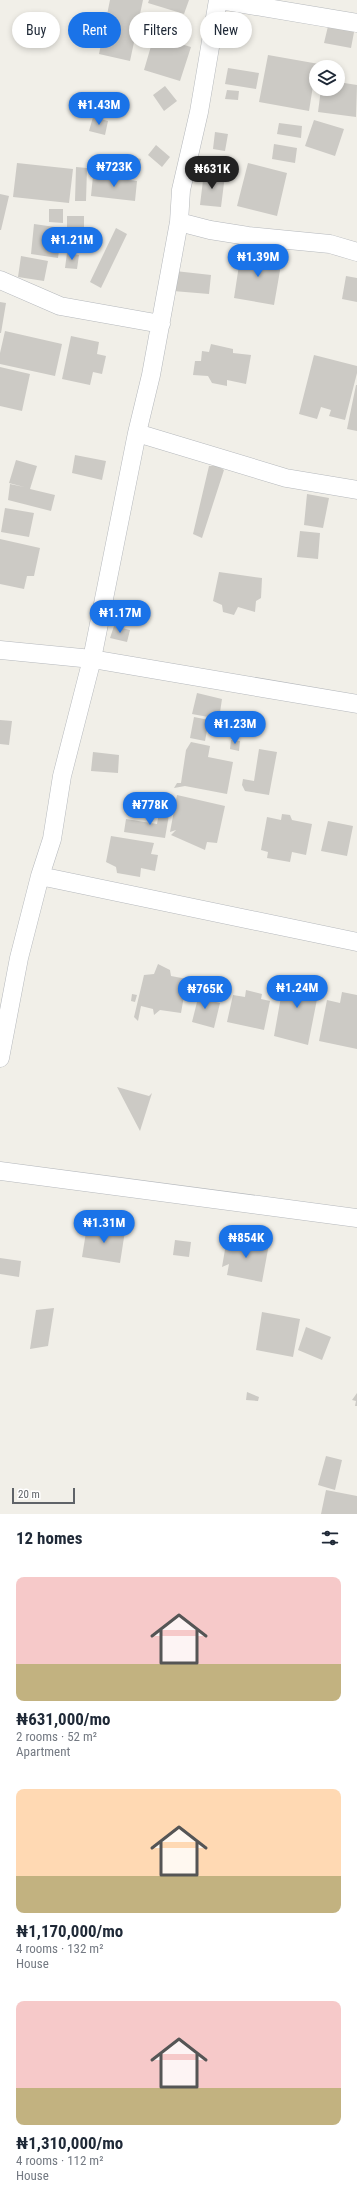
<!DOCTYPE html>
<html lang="en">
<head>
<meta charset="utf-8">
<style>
	:root { --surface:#fff; --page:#f6f6f7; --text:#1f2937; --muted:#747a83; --accent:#1a73e8 }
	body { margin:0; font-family:"Roboto Condensed",sans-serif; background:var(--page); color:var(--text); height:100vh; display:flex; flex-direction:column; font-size:15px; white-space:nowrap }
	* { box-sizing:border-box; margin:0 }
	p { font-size:13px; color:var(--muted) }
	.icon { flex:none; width:22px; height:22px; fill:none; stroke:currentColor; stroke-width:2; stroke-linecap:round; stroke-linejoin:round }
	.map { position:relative; height:1514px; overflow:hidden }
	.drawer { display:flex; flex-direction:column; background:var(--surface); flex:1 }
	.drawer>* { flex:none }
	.banner { position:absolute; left:12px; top:12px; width:333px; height:36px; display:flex; gap:8px }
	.controls { position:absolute; left:309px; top:60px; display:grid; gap:8px }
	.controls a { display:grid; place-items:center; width:36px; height:36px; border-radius:50%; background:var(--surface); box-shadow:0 2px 6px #0003; font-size:20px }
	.scale { position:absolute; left:12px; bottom:10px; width:63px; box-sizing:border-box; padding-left:4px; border:2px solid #5f6368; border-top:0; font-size:11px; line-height:14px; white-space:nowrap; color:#5f6368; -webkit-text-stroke:3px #fff; paint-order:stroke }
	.price { position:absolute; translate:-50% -34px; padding:0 9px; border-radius:14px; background:var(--accent); color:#fff; font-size:13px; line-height:26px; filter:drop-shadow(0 1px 2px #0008) }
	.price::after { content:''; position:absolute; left:50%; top:24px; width:12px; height:9px; margin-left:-6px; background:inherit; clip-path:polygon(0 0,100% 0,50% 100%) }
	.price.current { background:#222; color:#fff }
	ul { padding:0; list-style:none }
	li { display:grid; align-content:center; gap:8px; height:212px; padding:0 16px }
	li span { display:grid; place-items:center; height:124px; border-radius:8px; color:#555 }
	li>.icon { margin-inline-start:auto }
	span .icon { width:72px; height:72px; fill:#fffc; stroke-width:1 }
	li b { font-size:17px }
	h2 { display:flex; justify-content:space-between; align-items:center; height:48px; padding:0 16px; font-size:17px }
	.pill { padding:0 14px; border-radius:18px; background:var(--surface); box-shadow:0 2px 6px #0003; font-size:14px; line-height:36px }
	.pill.current { background:var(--accent); color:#fff }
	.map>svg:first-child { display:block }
</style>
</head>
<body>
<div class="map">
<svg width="357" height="1514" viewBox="0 0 357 1514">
	<rect width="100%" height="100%" fill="#f1efe8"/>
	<path fill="#cccac5" d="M 110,0 L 143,0 L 130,61 L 99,54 Z
		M 149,0 L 189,0 L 184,14 L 148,3 Z
		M 329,22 L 355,27 L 351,48 L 324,43 Z
		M 154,36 L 191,47 L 180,81 L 144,70 Z
		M 268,55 L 319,64 L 316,67 L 309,111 L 259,102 Z
		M 228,68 L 259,73 L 256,89 L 225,84 Z
		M 338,82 L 357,85 L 356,117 L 318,112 L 321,89 L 338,89 Z
		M 165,86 L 177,101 L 164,111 L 153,95 Z
		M 227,90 L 239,91 L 238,100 L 225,99 Z
		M 93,117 L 108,121 L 105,135 L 89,131 Z
		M 314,120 L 344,129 L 335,156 L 305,146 Z
		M 279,123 L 302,126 L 301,138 L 277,134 Z
		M 215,132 L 228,134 L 225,151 L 213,149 Z
		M 274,144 L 297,148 L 295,163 L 272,159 Z
		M 156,145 L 170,157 L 162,167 L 148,155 Z
		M 125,155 L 141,159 L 138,173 L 122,170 Z
		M 17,163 L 73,169 L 69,203 L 13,197 Z
		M 248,163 L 287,173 L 277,216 L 237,206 Z
		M 76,167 L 87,168 L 86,201 L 75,201 Z
		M 204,172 L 225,175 L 221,207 L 200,205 Z
		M 93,176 L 137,181 L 135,201 L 91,196 Z
		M 0,194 L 9,196 L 1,230 L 0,230 Z
		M 49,209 L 63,209 L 63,223 L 49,222 Z
		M 67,216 L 84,216 L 84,237 L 67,237 Z
		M 34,224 L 62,228 L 58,258 L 31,254 Z
		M 116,228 L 127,234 L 101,288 L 90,282 Z
		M 241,252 L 282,259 L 274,305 L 234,298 Z
		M 67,253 L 79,255 L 77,269 L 65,268 Z
		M 21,256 L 48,261 L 44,281 L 18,277 Z
		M 175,271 L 211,275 L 209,294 L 173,291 Z
		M 346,276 L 357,278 L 357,302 L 342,299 Z
		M 0,302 L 6,303 L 1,333 L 0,333 Z
		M 5,331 L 62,344 L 55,376 L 0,364 L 0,353 Z
		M 71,336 L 99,342 L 97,354 L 106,356 L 102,374 L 93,372 L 90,385 L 62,379 Z
		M 211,344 L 233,349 L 233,353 L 251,355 L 246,384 L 227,380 L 227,386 L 212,383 L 208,376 L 193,375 L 195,361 L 201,361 L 202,351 L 209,352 Z
		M 314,355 L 357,366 L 357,373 L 345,420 L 329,416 L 331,410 L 321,407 L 317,419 L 299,414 Z
		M 0,367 L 30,374 L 22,411 L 0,406 Z
		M 356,385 L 357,385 L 357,431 L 347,429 Z
		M 75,455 L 106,461 L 102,480 L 72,473 Z
		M 16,460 L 37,466 L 30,489 L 55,495 L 51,511 L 8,500 L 10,484 L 24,487 L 9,483 Z
		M 209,466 L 218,466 L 224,470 L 202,538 L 193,534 Z
		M 307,494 L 329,498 L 323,528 L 304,525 Z
		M 5,508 L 34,513 L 29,537 L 1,532 Z
		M 300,531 L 320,533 L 318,559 L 297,557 Z
		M 0,539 L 40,548 L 34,576 L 27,576 L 24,589 L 0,584 Z
		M 219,572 L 262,578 L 261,598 L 256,601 L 255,612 L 238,607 L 234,615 L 223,612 L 222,605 L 213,601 Z
		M 114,626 L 130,630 L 127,642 L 110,638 Z
		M 197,693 L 222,699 L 219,719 L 192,714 Z
		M 194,717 L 209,720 L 205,741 L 190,738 Z
		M 0,720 L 12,721 L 9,745 L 0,744 Z
		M 231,740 L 240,741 L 239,751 L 230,749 Z
		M 191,742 L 210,746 L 208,757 L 233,762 L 227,794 L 185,786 L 174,788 L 177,783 L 181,783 L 186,750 Z
		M 259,749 L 277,752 L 269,795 L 245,791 L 242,785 L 243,779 L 254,781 Z
		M 93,752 L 119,755 L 118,773 L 91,771 Z
		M 177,795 L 225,806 L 217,843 L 207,842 L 205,850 L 171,835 L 176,830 L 170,832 Z
		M 160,807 L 170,809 L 165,838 L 124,832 L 126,819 L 157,824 Z
		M 282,814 L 290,815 L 292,820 L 312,824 L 306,855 L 292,852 L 290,862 L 267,858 L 268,852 L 261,850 L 267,817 L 281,820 Z
		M 328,821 L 353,826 L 347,856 L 321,851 Z
		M 111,836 L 154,843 L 151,854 L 158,855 L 155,871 L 141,868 L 140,877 L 117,873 L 116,867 L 106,862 Z
		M 158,964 L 170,970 L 171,976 L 187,979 L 181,1013 L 160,1010 L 154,1015 L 153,1009 L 141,1006 L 138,1021 L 134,1017 L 144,975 L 154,974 Z
		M 297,975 L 321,979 L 308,1045 L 274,1036 L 284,980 L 294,982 Z
		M 195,988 L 207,991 L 204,999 L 220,1003 L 214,1028 L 192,1022 L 198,998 L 193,996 Z
		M 246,990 L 262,994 L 261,999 L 270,1001 L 264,1030 L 227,1022 L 233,995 L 245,997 Z
		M 342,992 L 357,995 L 357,1049 L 319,1041 L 327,1000 L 340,1003 Z
		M 132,994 L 137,995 L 135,1002 L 131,1001 Z
		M 117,1087 L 149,1096 L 152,1093 L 140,1131 Z
		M 87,1226 L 125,1231 L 120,1263 L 82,1257 Z
		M 227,1238 L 269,1244 L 262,1282 L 227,1275 L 229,1264 L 222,1267 Z
		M 175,1240 L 191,1242 L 189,1257 L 173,1255 Z
		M 0,1258 L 21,1261 L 19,1277 L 0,1274 Z
		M 54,1308 L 48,1346 L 30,1349 L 36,1310 Z
		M 262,1312 L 300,1319 L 293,1357 L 256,1350 Z
		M 306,1327 L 331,1337 L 322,1360 L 298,1350 Z
		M 247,1392 L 259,1397 L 258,1401 L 246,1400 Z
		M 357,1393 L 357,1406 L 355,1406 L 356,1401 L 352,1400 Z
		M 326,1456 L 342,1460 L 335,1490 L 318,1485 Z
		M 326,1490 L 357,1496 L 357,1514 L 321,1514 Z"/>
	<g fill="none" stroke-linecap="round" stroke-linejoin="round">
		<g stroke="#b5b8bc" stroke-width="19">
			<path id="minor" d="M 220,0 L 357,23
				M 179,222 L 210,230 L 248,236 L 330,244 L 357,252
				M 0,280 L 60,306 L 161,324
				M 137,433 L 286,478 L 357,490
				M 0,650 L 92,659 L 357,704
				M 40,876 L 357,942
				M 0,1058 L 19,958 L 40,876 L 52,839 L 62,776 L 92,659 L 137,433 L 151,375 L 179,222 L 181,190 L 199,112 L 218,0
				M 0,1171 L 357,1218"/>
		</g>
		<use href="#minor" stroke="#fff" stroke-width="18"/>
	</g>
</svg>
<div class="controls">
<a><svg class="icon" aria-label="layers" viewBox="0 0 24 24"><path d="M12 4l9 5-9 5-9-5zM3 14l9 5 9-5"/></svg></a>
</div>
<div class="scale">20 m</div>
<b class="price" style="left:99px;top:126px">₦1.43M</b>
<b class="price" style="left:114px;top:188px">₦723K</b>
<b class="price current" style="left:212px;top:190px">₦631K</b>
<b class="price" style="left:72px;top:261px">₦1.21M</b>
<b class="price" style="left:258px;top:278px">₦1.39M</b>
<b class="price" style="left:120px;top:634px">₦1.17M</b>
<b class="price" style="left:235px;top:745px">₦1.23M</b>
<b class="price" style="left:150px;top:826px">₦778K</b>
<b class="price" style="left:297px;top:1009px">₦1.24M</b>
<b class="price" style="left:205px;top:1010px">₦765K</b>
<b class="price" style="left:104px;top:1244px">₦1.31M</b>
<b class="price" style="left:246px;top:1259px">₦854K</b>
<div class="banner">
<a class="pill">Buy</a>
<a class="pill current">Rent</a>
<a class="pill">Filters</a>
<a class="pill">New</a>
</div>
</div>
<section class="drawer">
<h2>12 homes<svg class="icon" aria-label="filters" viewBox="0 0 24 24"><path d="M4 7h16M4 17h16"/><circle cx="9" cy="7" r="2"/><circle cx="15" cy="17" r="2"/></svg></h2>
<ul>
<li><span style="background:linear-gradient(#f6c9c9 70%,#c2b280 0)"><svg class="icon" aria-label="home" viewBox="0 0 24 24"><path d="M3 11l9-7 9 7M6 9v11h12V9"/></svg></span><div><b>₦631,000/mo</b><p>2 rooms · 52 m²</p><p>Apartment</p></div></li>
<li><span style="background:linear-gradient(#ffd9b3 70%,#c2b280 0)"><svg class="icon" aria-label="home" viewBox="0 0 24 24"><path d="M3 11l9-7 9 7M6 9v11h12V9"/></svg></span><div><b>₦1,170,000/mo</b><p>4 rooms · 132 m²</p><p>House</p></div></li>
<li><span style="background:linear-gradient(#f6c9c9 70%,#c2b280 0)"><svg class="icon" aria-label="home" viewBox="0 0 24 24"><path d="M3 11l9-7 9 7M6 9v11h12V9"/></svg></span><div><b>₦1,310,000/mo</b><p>4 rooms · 112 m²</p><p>House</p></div></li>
</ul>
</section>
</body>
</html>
